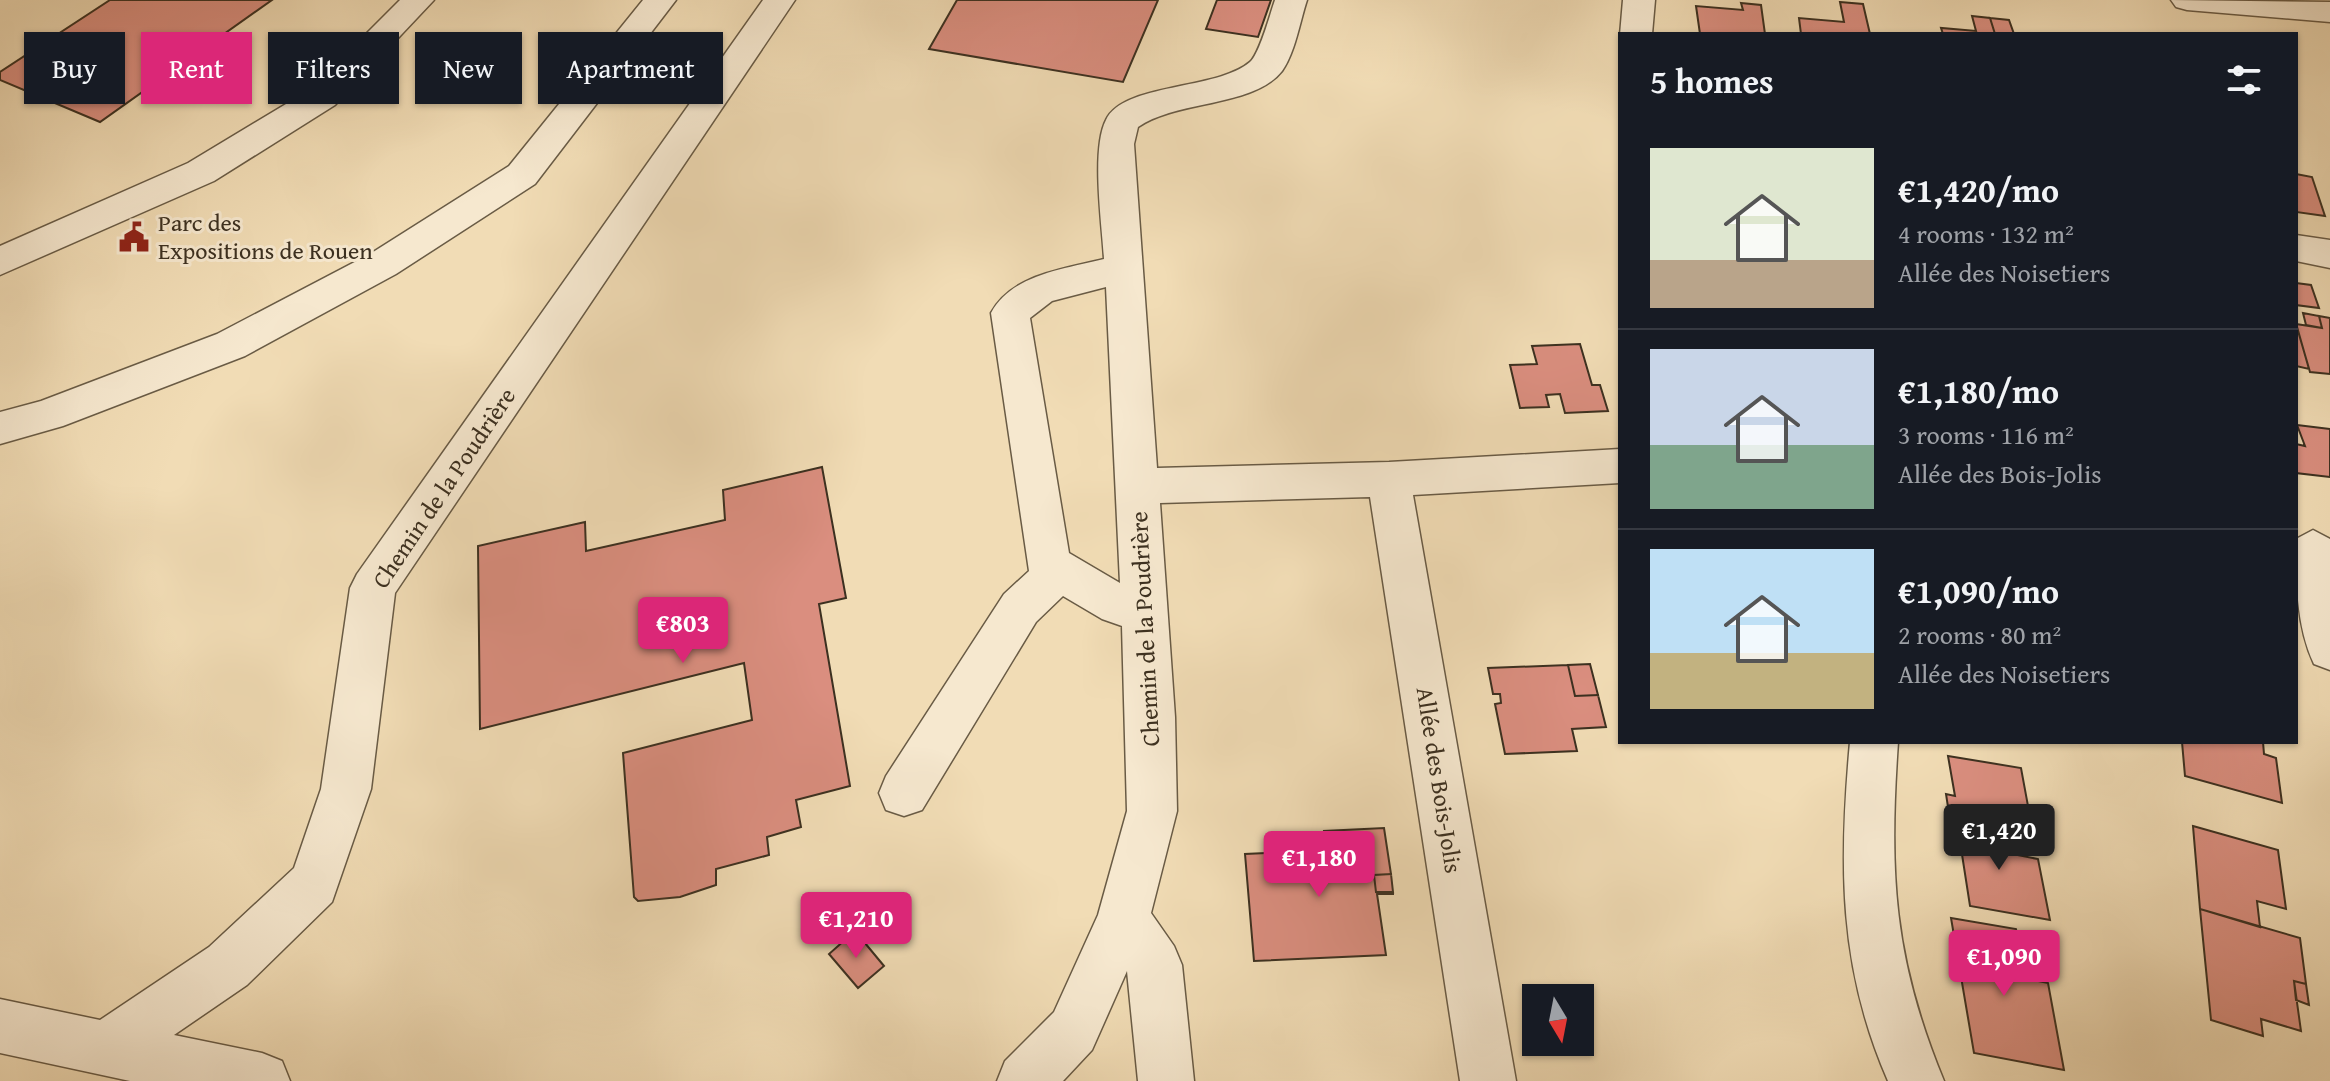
<!DOCTYPE html>
<html lang="en">
<head>
<meta charset="utf-8">
<style>
	:root { --surface:#171b24; --page:#242831; --text:#f1f3f6; --muted:#9ea1a6; --line:#363941; --accent:#db2777 }
	body { margin:0; font-family:"Gentium Book Plus",serif; background:var(--page); color:var(--text); height:100vh; display:flex; flex-direction:column; font-size:30px; white-space:nowrap }
	* { box-sizing:border-box; margin:0 }
	p { font-size:26px; color:var(--muted) }
	.icon { flex:none; width:44px; height:44px; fill:none; stroke:currentColor; stroke-width:2; stroke-linecap:round; stroke-linejoin:round }
	.map { position:relative; flex:1; overflow:hidden }
	.sheet { position:absolute; left:1618px; top:32px; width:680px; height:712px; display:flex; flex-direction:column; background:var(--surface); border-radius:0px; box-shadow:0 2px 6px #0004 }
	.sheet>* { flex:none }
	.hud { position:absolute; left:24px; top:32px; width:760px; height:72px; display:flex; gap:16px }
	.needle { width:52px; rotate:170deg }
	.buttons { position:absolute; left:1522px; top:984px; display:grid; gap:16px }
	.buttons a { display:grid; place-items:center; width:72px; height:72px; border-radius:0px; background:var(--surface); box-shadow:0 2px 6px #0004; font-size:40px }
	.price { position:absolute; translate:-50% -68px; padding:0 18px; border-radius:8px; background:var(--accent); color:#fff; font-size:26px; line-height:52px; filter:drop-shadow(0 2px 4px #0008) }
	.price::after { content:''; position:absolute; left:50%; top:48px; width:24px; height:18px; margin-left:-12px; background:inherit; clip-path:polygon(0 0,100% 0,50% 100%) }
	.price.selected { background:#222; color:#fff }
	ul { padding:0; list-style:none }
	li { display:flex; align-items:center; gap:24px; height:200px; padding:0 32px }
	li+li { border-top:2px solid var(--line) }
	li span { display:grid; place-items:center; flex:none; width:224px; height:160px; border-radius:0px; color:#555 }
	li>.icon { margin-inline-start:auto }
	span .icon { width:96px; height:96px; fill:#fffc; stroke-width:1 }
	li b { font-size:34px }
	h2 { display:flex; justify-content:space-between; align-items:center; height:96px; padding:0 32px; font-size:34px }
	.pill { padding:0 28px; border-radius:0px; background:var(--surface); box-shadow:0 2px 6px #0004; font-size:28px; line-height:72px }
	.pill.selected { background:var(--accent); color:#fff }
	.map>svg:first-child { display:block }
</style>
</head>
<body>
<div class="map">
<svg width="2330" height="1081" viewBox="0 0 2330 1081">
	<rect width="100%" height="100%" fill="#f1dcb5"/>
	<filter id="stains"><feTurbulence type="fractalNoise" baseFrequency=".0025" numOctaves="4"/><feColorMatrix values="0 0 0 0 .2 0 0 0 0 .09 0 0 0 0 .02 0 0 0 .5 -.17"/></filter>
	<radialGradient id="worn" r=".72"><stop offset=".6" stop-color="#630" stop-opacity="0"/><stop offset="1" stop-color="#630" stop-opacity=".3"/></radialGradient>
	<path fill="#da8e7f" stroke="#3c3020" stroke-width="2" d="M 110,0 L 272,0 L 100,122 L 0,80 L 0,72 Z
		M 957,0 L 1158,0 L 1123,82 L 929,49 Z
		M 1217,0 L 1271,0 L 1258,37 L 1206,29 Z
		M 1840,2 L 1863,4 L 1870,34 L 1801,34 L 1799,18 L 1844,22 Z
		M 1741,3 L 1761,5 L 1765,34 L 1700,34 L 1696,6 L 1743,10 Z
		M 1972,16 L 1990,18 L 1995,34 L 1943,34 L 1941,28 L 1976,31 Z
		M 1990,18 L 2009,20 L 2014,34 L 1995,34 Z
		M 2296,174 L 2312,177 L 2325,216 L 2296,212 Z
		M 2296,283 L 2311,285 L 2319,308 L 2296,305 Z
		M 2303,313 L 2319,316 L 2322,328 L 2306,325 Z
		M 2319,316 L 2330,318 L 2330,374 L 2310,372 L 2296,324 L 2322,328 Z
		M 2296,327 L 2297,327 L 2309,369 L 2296,366 Z
		M 1580,344 L 1592,385 L 1600,385 L 1608,411 L 1565,413 L 1560,394 L 1546,395 L 1549,407 L 1520,408 L 1510,365 L 1537,364 L 1532,346 Z
		M 2297,425 L 2330,429 L 2330,477 L 2296,473 L 2296,444 L 2305,446 Z
		M 822,467 L 846,598 L 819,604 L 850,786 L 796,800 L 801,827 L 767,837 L 769,855 L 716,869 L 716,885 L 680,897 L 638,901 L 634,897 L 623,753 L 752,720 L 744,663 L 480,729 L 478,546 L 585,522 L 586,551 L 725,520 L 723,490 Z
		M 1590,664 L 1598,695 L 1575,696 L 1568,665 Z
		M 1568,665 L 1575,696 L 1598,695 L 1606,727 L 1572,729 L 1577,751 L 1505,754 L 1495,704 L 1501,703 L 1500,694 L 1493,694 L 1488,668 Z
		M 2182,742 L 2263,742 L 2264,754 L 2276,758 L 2282,803 L 2185,776 Z
		M 1948,756 L 2021,768 L 2033,833 L 1950,820 L 1946,794 L 1955,796 Z
		M 1950,820 L 2012,830 L 2017,855 L 2038,859 L 2050,920 L 1970,906 L 1961,848 L 1954,847 Z
		M 2193,826 L 2278,850 L 2286,909 L 2257,901 L 2260,927 L 2200,909 Z
		M 1384,828 L 1391,874 L 1374,875 L 1376,892 L 1394,894 L 1377,894 L 1386,955 L 1254,961 L 1245,854 L 1326,850 L 1324,831 Z
		M 1391,874 L 1393,892 L 1376,892 L 1374,875 Z
		M 2200,909 L 2300,938 L 2306,984 L 2294,981 L 2301,1031 L 2261,1019 L 2263,1036 L 2211,1020 Z
		M 1951,918 L 2016,929 L 2024,978 L 2048,983 L 2064,1070 L 1974,1053 Z
		M 855,931 L 884,966 L 858,988 L 829,954 Z
		M 2294,981 L 2306,984 L 2309,1005 L 2296,1000 Z"/>
	<g fill="none" stroke-linecap="round" stroke-linejoin="round">
		<g stroke="#695b45" stroke-width="3">
			<path id="minor" d="M 400,0 L 434,0 L 335,105 L 214,181 L 0,275 L 0,246 L 188,163 L 311,89 Z
				M 643,0 L 676,0 L 535,184 L 396,274 L 245,356 L 63,426 L 0,444 L 0,412 L 41,401 L 217,334 L 370,254 L 509,166 Z
				M 763,0 L 795,0 L 395,593 L 371,789 L 332,902 L 247,985 L 174,1035 L 262,1053 L 282,1061 L 290,1081 L 130,1081 L 0,1053 L 0,999 L 100,1020 L 209,947 L 294,868 L 321,789 L 350,588 L 357,574 Z
				M 1275,0 L 1307,0 C 1300,21 1295,53 1282,71 C 1254,107 1177,100 1138,127 L 1134,144 L 1157,468 L 1389,462 L 1620,449 L 1620,483 L 1413,495 L 1516,1081 L 1460,1081 L 1370,497 L 1160,503 L 1175,717 L 1177,811 L 1151,913 L 1174,946 L 1182,965 L 1194,1081 L 1138,1081 L 1127,971 L 1092,1050 L 1063,1081 L 997,1081 L 1005,1061 L 1054,1012 L 1098,915 L 1127,811 L 1122,626 L 1102,619 L 1063,596 L 1036,622 L 922,810 L 904,816 L 886,810 L 879,793 L 886,776 L 1004,594 L 1029,571 L 991,313 C 1012,274 1065,269 1104,259 C 1102,224 1091,149 1106,120 C 1123,83 1218,90 1250,62 C 1260,53 1270,14 1275,0 ZM 1106,287 L 1120,583 L 1069,553 L 1030,318 L 1052,301 Z
				M 1623,0 L 1655,0 L 1652,34 L 1620,35 Z
				M 2171,0 L 2330,2 L 2330,22 L 2187,10 L 2176,7 Z
				M 2296,235 L 2330,240 L 2330,268 L 2296,261 Z
				M 2313,530 L 2330,539 L 2330,670 L 2314,664 C 2296,626 2296,579 2296,539 Z
				M 1850,742 L 1898,742 C 1889,873 1893,958 1944,1081 L 1888,1081 C 1838,967 1839,863 1850,742 Z"/>
		</g>
		<use href="#minor" fill="#f6e8cf" fill-rule="evenodd"/>
	</g>
	<defs>
		<g id="civic-bare" transform="scale(2.4)"><path d="M-.6-6.5H3V-4.5H.6V-3L4-1V1h2V6H-6V1h2V-1L-.6-3ZM-1.2 2.5V6h2.4V2.5Z" fill="#8f2418" stroke="#f6e8cf" stroke-width="2.5" paint-order="stroke"/></g>
	</defs>
	<g fill-rule="evenodd">
		<use href="#civic-bare" x="134" y="237"/>
	</g>
	<g text-anchor="middle" stroke-width="6" stroke-linejoin="round" paint-order="stroke">
		<g font-size="24" fill="#3c3020" stroke="#f6e8cf" text-anchor="start">
			<text x="158" y="231">Parc des<tspan x="158" dy="28">Expositions de Rouen</tspan></text>
		</g>
		<g font-size="24" fill="#3c3020" stroke="#f6e8cf">
			<text transform="translate(444 488) rotate(-56)" y="8">Chemin de la Poudrière</text>
			<text transform="translate(1145 629) rotate(-93)" y="8">Chemin de la Poudrière</text>
			<text transform="translate(1439 780) rotate(81)" y="8">Allée des Bois-Jolis</text>
		</g>
	</g>
	<rect width="100%" height="100%" filter="url(#stains)"/>
	<rect width="100%" height="100%" fill="url(#worn)"/>
</svg>
<div class="buttons">
<a><svg class="needle" viewBox="-14 -14 28 28"><path d="M0-13l5 13h-10z" fill="#e53935"/><path d="M0 13l5-13h-10z" fill="#9ea1a6"/></svg></a>
</div>
<b class="price" style="left:683px;top:665px">€803</b>
<b class="price selected" style="left:1999px;top:872px">€1,420</b>
<b class="price" style="left:1319px;top:899px">€1,180</b>
<b class="price" style="left:856px;top:960px">€1,210</b>
<b class="price" style="left:2004px;top:998px">€1,090</b>
<div class="hud">
<a class="pill">Buy</a>
<a class="pill selected">Rent</a>
<a class="pill">Filters</a>
<a class="pill">New</a>
<a class="pill">Apartment</a>
</div>
<section class="sheet">
<h2>5 homes<svg class="icon" aria-label="filters" viewBox="0 0 24 24"><path d="M4 7h16M4 17h16"/><circle cx="9" cy="7" r="2"/><circle cx="15" cy="17" r="2"/></svg></h2>
<ul>
<li><span style="background:linear-gradient(#dfe7d0 70%,#b9a48a 0)"><svg class="icon" aria-label="home" viewBox="0 0 24 24"><path d="M3 11l9-7 9 7M6 9v11h12V9"/></svg></span><div><b>€1,420/mo</b><p>4 rooms · 132 m²</p><p>Allée des Noisetiers</p></div></li>
<li><span style="background:linear-gradient(#c9d6e8 60%,#7fa58c 0)"><svg class="icon" aria-label="home" viewBox="0 0 24 24"><path d="M3 11l9-7 9 7M6 9v11h12V9"/></svg></span><div><b>€1,180/mo</b><p>3 rooms · 116 m²</p><p>Allée des Bois-Jolis</p></div></li>
<li><span style="background:linear-gradient(#bfe0f5 65%,#c2b280 0)"><svg class="icon" aria-label="home" viewBox="0 0 24 24"><path d="M3 11l9-7 9 7M6 9v11h12V9"/></svg></span><div><b>€1,090/mo</b><p>2 rooms · 80 m²</p><p>Allée des Noisetiers</p></div></li>
</ul>
</section>
</div>
</body>
</html>
